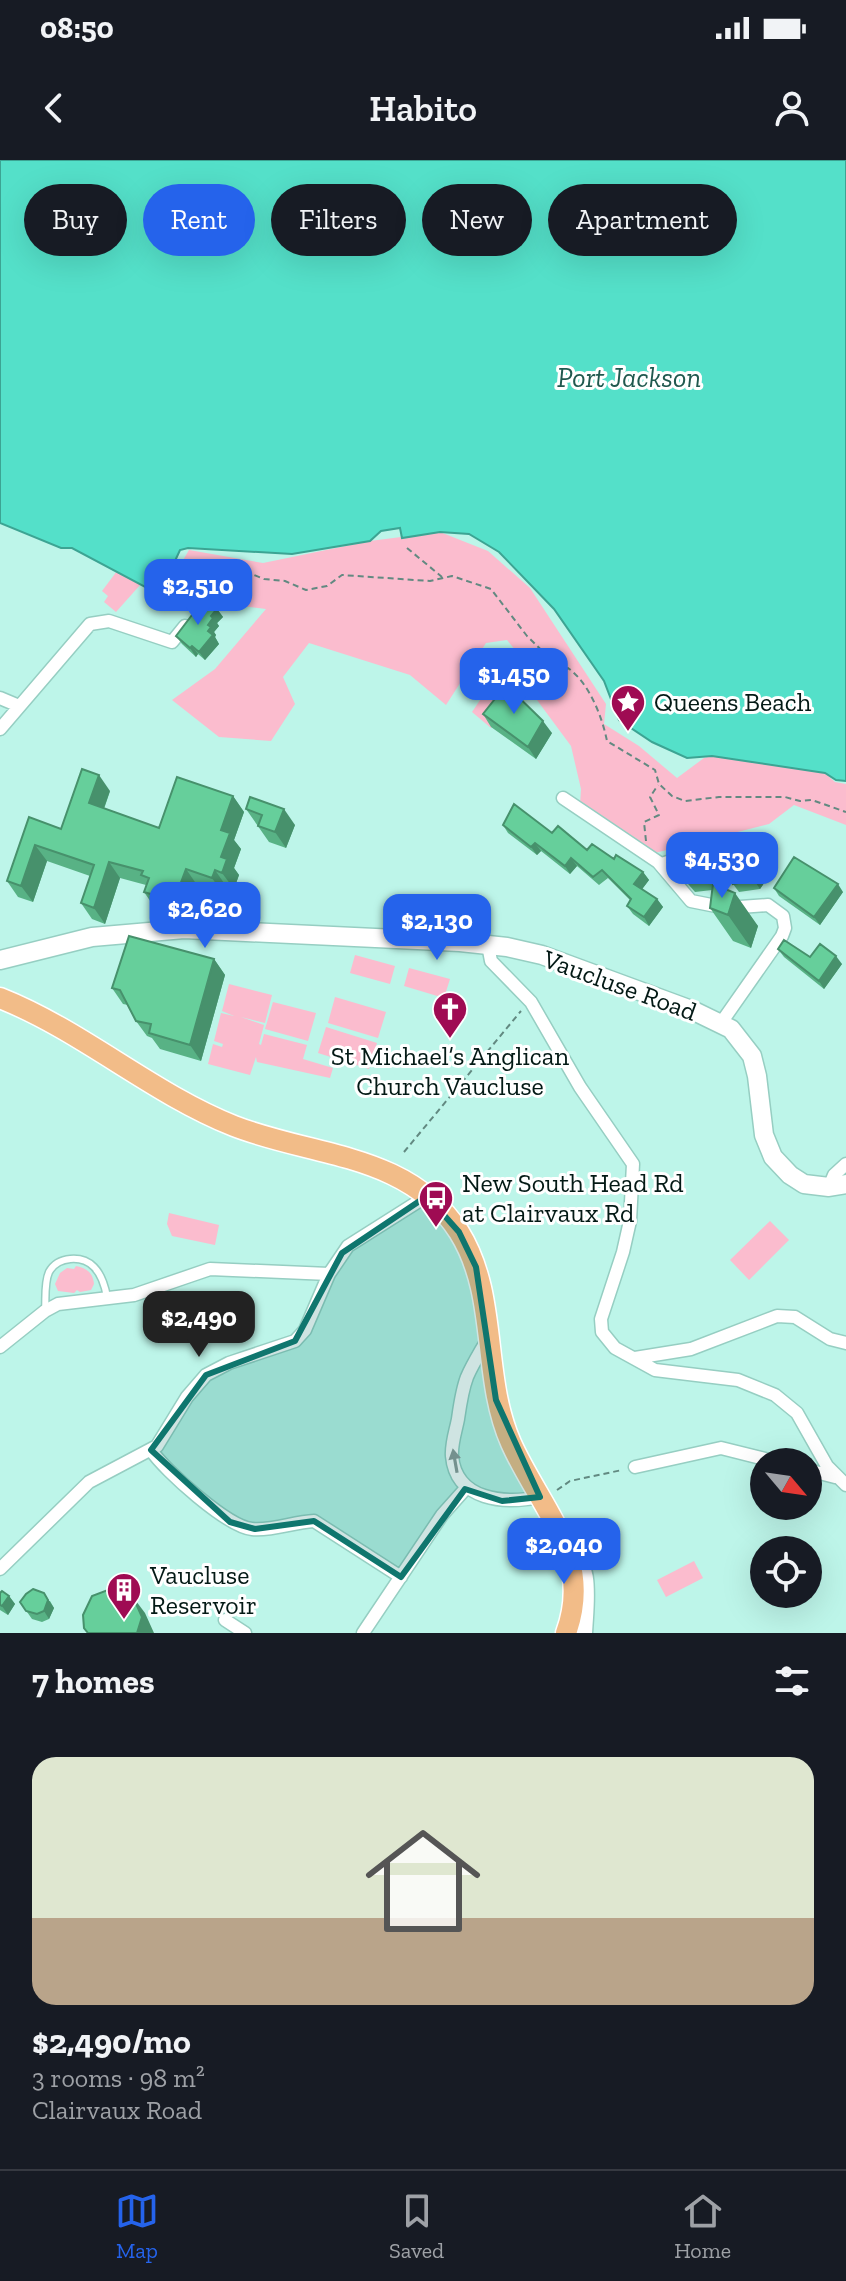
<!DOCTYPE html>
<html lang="en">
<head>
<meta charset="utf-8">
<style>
	:root { --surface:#171b24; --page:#20242c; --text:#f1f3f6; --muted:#9ea1a6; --line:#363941; --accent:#2563eb }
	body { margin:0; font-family:"Zilla Slab",serif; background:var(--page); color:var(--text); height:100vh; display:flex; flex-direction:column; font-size:30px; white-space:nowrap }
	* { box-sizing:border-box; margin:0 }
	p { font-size:26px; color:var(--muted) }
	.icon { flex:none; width:44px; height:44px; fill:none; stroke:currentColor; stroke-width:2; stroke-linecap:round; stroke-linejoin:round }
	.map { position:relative; height:1473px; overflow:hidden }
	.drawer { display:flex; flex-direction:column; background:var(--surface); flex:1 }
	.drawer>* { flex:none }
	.guide { position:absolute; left:24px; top:24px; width:798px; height:72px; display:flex; gap:16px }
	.needle { width:52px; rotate:119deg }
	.fabs { position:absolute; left:750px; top:1288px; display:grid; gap:16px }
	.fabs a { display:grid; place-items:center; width:72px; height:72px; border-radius:50%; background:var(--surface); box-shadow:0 8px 32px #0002; font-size:40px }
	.price { position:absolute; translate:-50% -68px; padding:0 18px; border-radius:16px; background:var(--accent); color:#fff; font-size:26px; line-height:52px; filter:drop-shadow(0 2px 4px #0008) }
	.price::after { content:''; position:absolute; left:50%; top:48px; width:24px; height:18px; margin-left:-12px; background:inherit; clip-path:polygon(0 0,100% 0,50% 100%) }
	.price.active { background:#222; color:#fff }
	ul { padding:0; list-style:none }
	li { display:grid; align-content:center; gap:16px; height:424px; padding:0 32px }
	li span { display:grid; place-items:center; height:248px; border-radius:24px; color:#555 }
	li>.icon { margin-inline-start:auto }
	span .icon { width:144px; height:144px; fill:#fffc; stroke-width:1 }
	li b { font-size:34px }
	h2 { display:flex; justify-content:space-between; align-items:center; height:96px; padding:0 32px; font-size:34px }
	.chip { padding:0 28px; border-radius:36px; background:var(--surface); box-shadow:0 8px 32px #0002; font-size:28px; line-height:72px }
	.chip.active { background:var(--accent); color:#fff }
	.status { display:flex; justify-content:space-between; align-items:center; height:56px; padding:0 40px; background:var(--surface); direction:ltr }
	.status svg { height:22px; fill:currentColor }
	header { display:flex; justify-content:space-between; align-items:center; height:104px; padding:0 32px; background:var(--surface); font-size:36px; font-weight:600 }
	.menu { display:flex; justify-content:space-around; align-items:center; height:112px; border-top:2px solid var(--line); background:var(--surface); font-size:22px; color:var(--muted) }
	.menu a { display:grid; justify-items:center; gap:4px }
	.menu .active { color:var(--accent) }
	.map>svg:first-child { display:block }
</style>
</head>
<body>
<div class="status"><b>08:50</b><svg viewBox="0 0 49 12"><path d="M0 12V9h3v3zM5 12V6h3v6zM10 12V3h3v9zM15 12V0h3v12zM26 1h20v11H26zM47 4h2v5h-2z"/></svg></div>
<header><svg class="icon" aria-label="back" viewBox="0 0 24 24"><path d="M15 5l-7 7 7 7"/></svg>Habito<svg class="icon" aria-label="person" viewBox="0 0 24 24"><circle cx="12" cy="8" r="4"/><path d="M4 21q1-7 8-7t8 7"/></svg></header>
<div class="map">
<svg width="846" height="1473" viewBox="0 0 846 1473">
	<rect width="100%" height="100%" fill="#bdf5e9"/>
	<path fill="#fbbcce" d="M 440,372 L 488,391 L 530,428 L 606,544 L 604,564 L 639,586 L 677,618 L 704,598 L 712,596 L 825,613 L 835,622 L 846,624 L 846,665 L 794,645 L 769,664 L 651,694 L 580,645 L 581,629 L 571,586 L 537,540 L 526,503 L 507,480 L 486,483 L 446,545 L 410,515 L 309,483 L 283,517 L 295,544 L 271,581 L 219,577 L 172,540 L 215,509 L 266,449 L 210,442 L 198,458 L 165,431 L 189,390 L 263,403 L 370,381 Z
		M 117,411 L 141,424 L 116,452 L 104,442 L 108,436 L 102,431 Z
		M 501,509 L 522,525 L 491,568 L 472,552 Z
		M 355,795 L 395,806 L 390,824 L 350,813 Z
		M 409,808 L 450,819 L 444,838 L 404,826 Z
		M 229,824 L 272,835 L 265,863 L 241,857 L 264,865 L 259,884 L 261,885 L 264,874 L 307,885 L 303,899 L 333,908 L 330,918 L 257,902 L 256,897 L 250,915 L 208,904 L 213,884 L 222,887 L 223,884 L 214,881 L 221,853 L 234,856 L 222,851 Z
		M 335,837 L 386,852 L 378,878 L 328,863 Z
		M 273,842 L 316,853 L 308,881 L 265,869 Z
		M 326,867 L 377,883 L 369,909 L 318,893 Z
		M 169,1053 L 219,1065 L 215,1085 L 172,1076 L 167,1064 Z
		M 770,1061 L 789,1080 L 749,1120 L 730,1100 Z
		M 76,1106 C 87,1108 93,1113 94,1124 L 91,1130 L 80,1132 L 77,1130 L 74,1133 L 58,1131 L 55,1124 L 60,1113 L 67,1108 L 74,1109 Z
		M 694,1401 L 703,1418 L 666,1437 L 657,1420 Z"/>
	<path fill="#54e0c9" stroke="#3ca493" stroke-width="2" d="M 0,0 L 846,0 L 846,621 L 836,620 L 825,613 L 712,596 L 687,598 L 652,582 L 619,560 L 604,521 L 554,449 L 499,392 L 469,374 L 440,372 L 402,378 L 400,368 L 381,371 L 370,381 L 292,394 L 188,388 L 180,390 C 172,408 167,421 147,428 L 72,388 L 61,388 L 0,363 Z"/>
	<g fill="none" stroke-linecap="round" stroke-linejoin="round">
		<g stroke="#96cec2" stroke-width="9">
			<path id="lane" d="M 658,702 L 682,694 L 763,683
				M 45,1151 C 46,1139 44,1123 49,1112 C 58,1096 82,1095 94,1107 C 102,1115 105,1126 107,1137"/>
		</g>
		<g stroke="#96cec2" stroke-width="15">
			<path id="street" d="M 0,538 L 19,546
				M 0,569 L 90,464 L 109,461 L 172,482 L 185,466
				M 563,638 L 658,702 L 691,741 L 726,748 L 768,745 L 783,756 L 785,768 L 782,776 L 721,863
				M 488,785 L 491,801 L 531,842 L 580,927 L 633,1004 L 630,1061 L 623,1092 L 601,1159 L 602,1172 L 615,1188 L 655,1210 L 738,1220 L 775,1235 L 797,1253 L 827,1306 L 846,1325
				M 829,1027 L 834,1015 L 846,1004
				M 488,1178 C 481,1191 473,1203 467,1217 C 462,1230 460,1245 458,1259 C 456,1270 451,1284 452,1296 C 456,1341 505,1344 540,1337
				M 0,1187 L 45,1151 L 58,1144 L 134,1135 L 210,1109 L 329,1114
				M 635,1198 L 691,1189 L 777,1156 L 795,1157 L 830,1179 L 846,1183
				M 151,1290 C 165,1311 228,1367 252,1369 C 273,1371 293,1362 314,1361 L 401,1417
				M 635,1307 L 721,1288 L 777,1302
				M 808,1310 L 835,1317
				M 0,1409 L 89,1322 L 157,1286 L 187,1237 L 206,1215 L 229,1203 L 295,1181 L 305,1170 L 329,1114 L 348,1086 L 427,1036
				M 225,1460 L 245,1473
				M 363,1473 L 442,1355 L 467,1327"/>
		</g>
		<g stroke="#96cec2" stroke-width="21">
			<path id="secondary" d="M 0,800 L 92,777 L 184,769 L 460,782 L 507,787 L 542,795 L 694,851 L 731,869 L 752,896 L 757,916 L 764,975 L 773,997 L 790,1015 L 804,1024 L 829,1027 L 846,1024
				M 565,1379 C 591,1408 585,1436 583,1473"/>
		</g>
		<g stroke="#fff" stroke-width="23">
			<path id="primary" d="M 0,838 C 83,871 151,933 234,966 C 313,997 409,993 459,1072 C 499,1136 481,1215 511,1283 C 540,1348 594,1397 566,1473"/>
		</g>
		<path stroke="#628981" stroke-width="2" stroke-dasharray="6 4" stroke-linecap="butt" d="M 407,388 L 442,417
			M 193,453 L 202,439 L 233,412 L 244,411 L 264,419 L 285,421 L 306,430 L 327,426 L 342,415 L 430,421 L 452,416 L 491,429 L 527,476 L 564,512 L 568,508 C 589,523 602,556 607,581 L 655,610 L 659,624 L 672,636 L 685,641 L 719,637 L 785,637 L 800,641 L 812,640 L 846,652
			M 646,681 L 644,662 L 659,655 L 650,637 L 658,625
			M 404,992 L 521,851
			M 557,1330 L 570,1321 L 622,1310"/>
		<use href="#lane" stroke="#fff" stroke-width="6"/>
		<use href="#street" stroke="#fff" stroke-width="12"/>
		<use href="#secondary" stroke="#fff" stroke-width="18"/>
		<use href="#primary" stroke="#f2bc88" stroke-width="20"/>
	</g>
	<path fill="#58b285" d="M 217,449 L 223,457 L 217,463 L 219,466 L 214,472 L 216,475 L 215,477 L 219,484 L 205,500 L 198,494 L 196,497 L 182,484 L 176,476 Z
		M 483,554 L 552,573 L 536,599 L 491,567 Z
		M 110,631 L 104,649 L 159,668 L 233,636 L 244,652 L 234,680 L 241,689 L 234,708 L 239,715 L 234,729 L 226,726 L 223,734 L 197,725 L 186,757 L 155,748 L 144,732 L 146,725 L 120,718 L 105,764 L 92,759 L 81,743 L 90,716 L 47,701 L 33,742 L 18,737 L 7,721 L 29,657 L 61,669 Z
		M 246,649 L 295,665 L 286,688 L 269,682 Z
		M 503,665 L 552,673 L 587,690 L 614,699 L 643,712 L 649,720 L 642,729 L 657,739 L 663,747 L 649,766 L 633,754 L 627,746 L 630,740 L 608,718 L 599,725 L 577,706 L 570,714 L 541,691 L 537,695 L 508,673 Z
		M 680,695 L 690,711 L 708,707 L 713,715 L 717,726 L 758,766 L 751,788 L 733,781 L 710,748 L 712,730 L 695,732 L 676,710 L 671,702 Z
		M 760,696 L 765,704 L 769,716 L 760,729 L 739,732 L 733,724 L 734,713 L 727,703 L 744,698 Z
		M 774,728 L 843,732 L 820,765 L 779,736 Z
		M 778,789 L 810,797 L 842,804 L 824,829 L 784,797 Z
		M 214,799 L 225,815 L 201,901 L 160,889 L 152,878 L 147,876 L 136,861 L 128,845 L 123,844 L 112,828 Z
		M 0,1433 L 9,1436 L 15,1444 L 8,1455 L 0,1450 Z
		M 50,1441 L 54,1448 L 49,1459 L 42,1462 L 32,1459 L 20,1442 Z"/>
	<path fill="#47916c" d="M 217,449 L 223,457 L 217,463 L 219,466 L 214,472 L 216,475 L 215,477 L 219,484 L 205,500 L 199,492 L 211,456 Z
		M 192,486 L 198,494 L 196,497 L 190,488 Z
		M 543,561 L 552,573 L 536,599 L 528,587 Z
		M 99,615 L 110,631 L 100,659 L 89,643 Z
		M 233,636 L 244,652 L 234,680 L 241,689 L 234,708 L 239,715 L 234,729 L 222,713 L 221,670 Z
		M 284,649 L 295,665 L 286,688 L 275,672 Z
		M 535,683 L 541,691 L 537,695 L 531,687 Z
		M 35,685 L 47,701 L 33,742 L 21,726 Z
		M 760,696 L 765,704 L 769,716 L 760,729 L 754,720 Z
		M 571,698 L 577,706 L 570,714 L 565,706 Z
		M 109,702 L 120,718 L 105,764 L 94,748 Z
		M 708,707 L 713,715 L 718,730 L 712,722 Z
		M 186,709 L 197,725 L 186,757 L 174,741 Z
		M 215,710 L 226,726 L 223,734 L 212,718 Z
		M 643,712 L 649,720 L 640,732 L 634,724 Z
		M 838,724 L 843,732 L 820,765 L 814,757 Z
		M 735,733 L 758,766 L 751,788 L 728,755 Z
		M 657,739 L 663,747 L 649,766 L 644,757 Z
		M 836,796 L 842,804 L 824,829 L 819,821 Z
		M 214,799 L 225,815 L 201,901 L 190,885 Z
		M 44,1433 L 54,1448 L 49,1459 L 44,1451 Z
		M 9,1436 L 15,1444 L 8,1455 L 2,1446 Z
		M 133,1437 L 145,1453 L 154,1473 L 137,1473 Z"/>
	<path fill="#66cf9b" stroke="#47916c" stroke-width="2" d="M 205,438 L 217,449 L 211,456 L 213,458 L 208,465 L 211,467 L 208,471 L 213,475 L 199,492 L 192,486 L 190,488 L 176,476 Z
		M 506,525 L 543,561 L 528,587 L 483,554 Z
		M 82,609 L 99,615 L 89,643 L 159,668 L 177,617 L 233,636 L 221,670 L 230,673 L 221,697 L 227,699 L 222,713 L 215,710 L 212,718 L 186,709 L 174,741 L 144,732 L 149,718 L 141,715 L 143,711 L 109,702 L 94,748 L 81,743 L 94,705 L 35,685 L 21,726 L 7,721 L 29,657 L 61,669 Z
		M 250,637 L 284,649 L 275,672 L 258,666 L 262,655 L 246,649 Z
		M 514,644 L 552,673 L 558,666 L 587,690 L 592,684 L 614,699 L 616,695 L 643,712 L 634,724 L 657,739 L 644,757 L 627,746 L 631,739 L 602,710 L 593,717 L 571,698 L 565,706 L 535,683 L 531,687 L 503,665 Z
		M 737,692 L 744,698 L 760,696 L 763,708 L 754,720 L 733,724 L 735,710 L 727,703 Z
		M 680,695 L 688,711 L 708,707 L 712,722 L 689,723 L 671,702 Z
		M 794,697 L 838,724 L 814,757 L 774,728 Z
		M 713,724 L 735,733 L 728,755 L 710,748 Z
		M 129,776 L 214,799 L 190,885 L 149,873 L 151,864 L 136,861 L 120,830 L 112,828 Z
		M 784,780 L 810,797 L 820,784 L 836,796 L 819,821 L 778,789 Z
		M 113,1428 L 133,1437 L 142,1457 L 137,1473 L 88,1473 L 84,1468 L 83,1455 L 92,1436 Z
		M 33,1429 L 44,1433 L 48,1440 L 44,1451 L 37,1454 L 26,1451 L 20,1442 L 26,1434 Z
		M 2,1431 L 9,1436 L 2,1446 L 0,1445 L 0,1433 Z"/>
	<defs><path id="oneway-solid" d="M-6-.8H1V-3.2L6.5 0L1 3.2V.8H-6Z" transform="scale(2)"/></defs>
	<use fill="#8e9896" href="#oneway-solid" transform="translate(455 1301) rotate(-100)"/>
	<path fill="#0f766e" fill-opacity="0.2" stroke="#0f766e" stroke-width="6" stroke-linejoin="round" d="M 427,1036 L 459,1072 L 476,1107 L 496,1240 L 540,1337 L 502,1341 L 465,1329 L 401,1417 L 314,1361 L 255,1369 L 230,1362 L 151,1290 L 206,1215 L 295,1181 L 342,1093 Z"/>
	<defs>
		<g id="sight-pin" transform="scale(1.8)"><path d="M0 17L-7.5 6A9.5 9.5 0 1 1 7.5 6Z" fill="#9f0b53" stroke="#fff"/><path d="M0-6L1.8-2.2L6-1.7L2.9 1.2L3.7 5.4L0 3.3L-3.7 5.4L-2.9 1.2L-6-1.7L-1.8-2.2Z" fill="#fff"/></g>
		<g id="church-pin" transform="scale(1.8)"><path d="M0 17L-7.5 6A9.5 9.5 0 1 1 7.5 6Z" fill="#9f0b53" stroke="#fff"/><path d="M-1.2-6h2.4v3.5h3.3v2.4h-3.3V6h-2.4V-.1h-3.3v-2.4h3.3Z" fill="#fff"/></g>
		<g id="bus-pin" transform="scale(1.8)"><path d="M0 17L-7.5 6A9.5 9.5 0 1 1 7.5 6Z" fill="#9f0b53" stroke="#fff"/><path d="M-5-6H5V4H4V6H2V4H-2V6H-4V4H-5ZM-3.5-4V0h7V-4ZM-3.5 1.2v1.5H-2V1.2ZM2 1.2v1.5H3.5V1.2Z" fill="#fff"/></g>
		<g id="building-pin" transform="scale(1.8)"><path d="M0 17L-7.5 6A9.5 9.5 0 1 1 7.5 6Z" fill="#9f0b53" stroke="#fff"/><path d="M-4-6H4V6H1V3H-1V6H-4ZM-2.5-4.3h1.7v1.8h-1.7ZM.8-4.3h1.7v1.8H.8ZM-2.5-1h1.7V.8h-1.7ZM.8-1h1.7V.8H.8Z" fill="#fff"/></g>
	</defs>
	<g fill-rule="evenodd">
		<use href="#sight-pin" x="628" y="542"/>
		<use href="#church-pin" x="450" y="849"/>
		<use href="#bus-pin" x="436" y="1038"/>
		<use href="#building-pin" x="124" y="1430"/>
	</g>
	<g text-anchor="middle" stroke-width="6" stroke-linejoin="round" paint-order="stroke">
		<g font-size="26" fill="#031915" stroke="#fff" text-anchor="start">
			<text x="654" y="551">Queens Beach</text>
			<text x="450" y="905" text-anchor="middle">St Michael’s Anglican<tspan x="450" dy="30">Church Vaucluse</tspan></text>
			<text x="462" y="1032">New South Head Rd<tspan x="462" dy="30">at Clairvaux Rd</tspan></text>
			<text x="150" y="1424">Vaucluse<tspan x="150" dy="30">Reservoir</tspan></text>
		</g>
		<g font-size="26" fill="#031915" stroke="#fff">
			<text transform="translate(620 825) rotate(20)" y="9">Vaucluse Road</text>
		</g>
		<g font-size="28" font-style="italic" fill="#20594f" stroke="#fff">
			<text x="629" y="227">Port Jackson</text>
		</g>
	</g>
</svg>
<div class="fabs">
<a><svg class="needle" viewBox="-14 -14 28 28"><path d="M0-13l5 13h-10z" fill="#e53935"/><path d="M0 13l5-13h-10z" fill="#9ea1a6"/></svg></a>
<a><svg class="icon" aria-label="locate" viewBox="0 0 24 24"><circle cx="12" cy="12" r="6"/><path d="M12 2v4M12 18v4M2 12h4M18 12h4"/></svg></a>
</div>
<b class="price" style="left:198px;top:467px">$2,510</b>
<b class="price" style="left:514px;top:556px">$1,450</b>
<b class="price" style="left:722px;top:740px">$4,530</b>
<b class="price" style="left:205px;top:790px">$2,620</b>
<b class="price" style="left:437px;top:802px">$2,130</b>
<b class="price active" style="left:199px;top:1199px">$2,490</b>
<b class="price" style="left:564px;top:1426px">$2,040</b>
<div class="guide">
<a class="chip">Buy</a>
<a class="chip active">Rent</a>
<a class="chip">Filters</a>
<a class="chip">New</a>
<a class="chip">Apartment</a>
</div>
</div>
<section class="drawer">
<h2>7 homes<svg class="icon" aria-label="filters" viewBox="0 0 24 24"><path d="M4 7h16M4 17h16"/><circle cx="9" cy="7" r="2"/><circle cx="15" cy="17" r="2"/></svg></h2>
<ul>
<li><span style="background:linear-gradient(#dfe7d0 65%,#b9a48a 0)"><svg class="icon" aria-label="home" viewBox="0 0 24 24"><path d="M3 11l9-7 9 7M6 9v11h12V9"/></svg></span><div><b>$2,490/mo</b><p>3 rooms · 98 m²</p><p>Clairvaux Road</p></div></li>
</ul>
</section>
<nav class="menu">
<a class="active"><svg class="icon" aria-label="map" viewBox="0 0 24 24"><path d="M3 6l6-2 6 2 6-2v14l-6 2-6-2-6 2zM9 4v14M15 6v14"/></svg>Map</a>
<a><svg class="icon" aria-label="saved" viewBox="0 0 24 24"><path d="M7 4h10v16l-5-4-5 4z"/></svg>Saved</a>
<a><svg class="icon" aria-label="home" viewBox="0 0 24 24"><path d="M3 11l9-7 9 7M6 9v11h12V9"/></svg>Home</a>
</nav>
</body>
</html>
